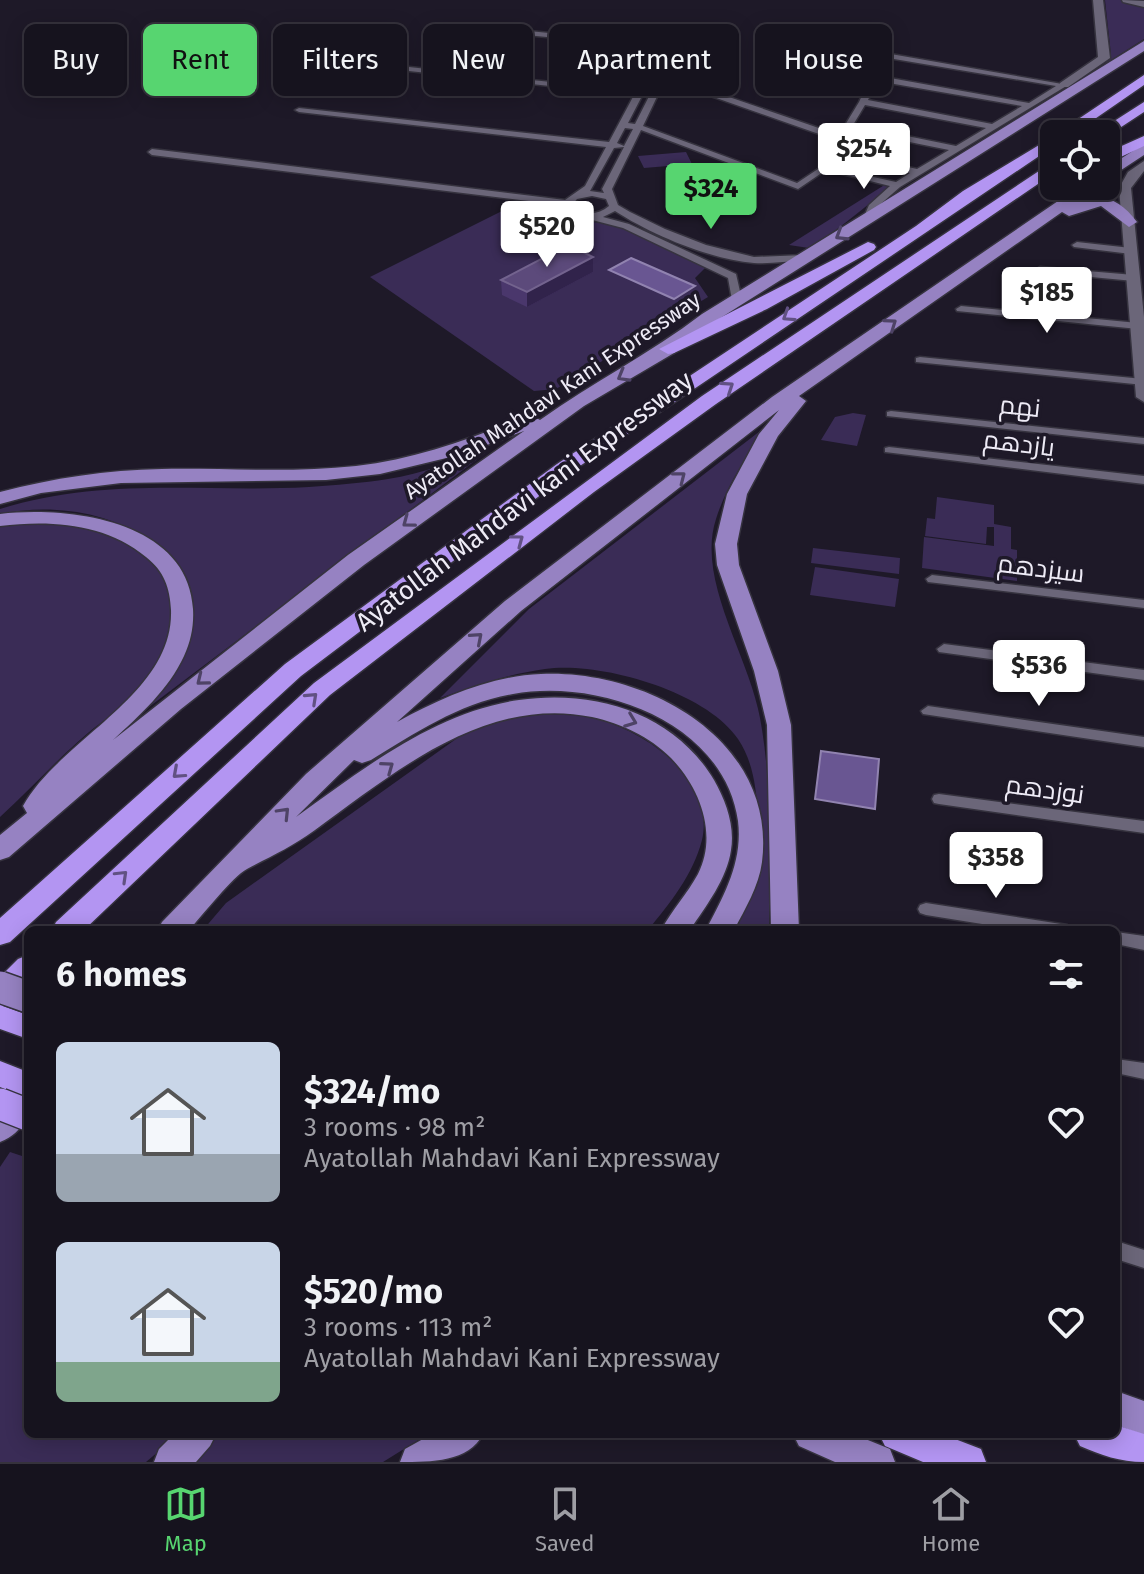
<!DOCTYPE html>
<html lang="en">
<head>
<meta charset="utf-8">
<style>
	:root { --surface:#16131e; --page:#1f1c27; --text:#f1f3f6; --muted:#9e9ea4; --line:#35323c; --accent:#57d570 }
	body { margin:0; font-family:"Fira Sans",Cairo,sans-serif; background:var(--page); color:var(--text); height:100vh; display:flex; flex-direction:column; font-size:30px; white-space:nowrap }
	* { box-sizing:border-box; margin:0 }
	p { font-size:26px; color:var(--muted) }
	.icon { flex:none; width:44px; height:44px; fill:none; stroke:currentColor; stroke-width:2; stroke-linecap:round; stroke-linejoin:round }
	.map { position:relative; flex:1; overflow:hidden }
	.panel { position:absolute; left:24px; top:926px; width:1096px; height:512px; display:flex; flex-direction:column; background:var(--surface); border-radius:12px; box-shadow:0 4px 20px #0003,0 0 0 2px var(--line) }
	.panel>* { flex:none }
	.guide { position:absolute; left:24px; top:24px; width:1096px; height:72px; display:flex; gap:16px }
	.controls { position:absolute; left:1040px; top:120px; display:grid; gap:16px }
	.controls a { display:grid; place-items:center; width:80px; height:80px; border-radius:12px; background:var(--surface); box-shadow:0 4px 20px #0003,0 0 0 2px var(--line); font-size:40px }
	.price { position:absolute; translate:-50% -68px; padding:0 18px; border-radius:8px; background:#fff; color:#222; font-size:26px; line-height:52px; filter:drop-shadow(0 2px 4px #0008) }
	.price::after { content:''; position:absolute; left:50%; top:48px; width:24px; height:18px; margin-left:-12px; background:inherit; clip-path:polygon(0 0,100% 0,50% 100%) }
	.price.on { background:var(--accent); color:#111 }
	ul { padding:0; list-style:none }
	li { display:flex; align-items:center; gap:24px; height:200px; padding:0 32px }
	li span { display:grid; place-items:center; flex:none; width:224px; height:160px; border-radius:12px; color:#555 }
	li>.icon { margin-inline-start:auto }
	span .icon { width:96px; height:96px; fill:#fffc; stroke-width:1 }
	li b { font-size:34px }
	h2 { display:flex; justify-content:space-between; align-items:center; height:96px; padding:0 32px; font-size:34px }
	.chip { padding:0 28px; border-radius:12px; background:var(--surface); box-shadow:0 4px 20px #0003,0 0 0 2px var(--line); font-size:28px; line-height:72px }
	.chip.on { background:var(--accent); color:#111 }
	.dock { display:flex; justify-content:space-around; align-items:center; height:112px; border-top:2px solid var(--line); background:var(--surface); font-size:22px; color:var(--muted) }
	.dock a { display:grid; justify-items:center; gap:4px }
	.dock .on { color:var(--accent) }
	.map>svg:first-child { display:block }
</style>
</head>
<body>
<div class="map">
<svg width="1144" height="1462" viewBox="0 0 1144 1462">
	<rect width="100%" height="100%" fill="#1e1928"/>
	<path fill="#3a2c56" d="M 1105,0 L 1121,0 L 1144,6 L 1144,39 L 1105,64 L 1111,55 Z
		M 686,152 L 692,164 L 644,168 L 638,156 Z
		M 886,184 L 893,186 C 864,206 840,230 809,248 L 789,245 Z
		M 504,210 L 562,231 L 581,221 L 614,224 L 708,265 L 695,278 L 708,297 L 556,389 L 534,391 L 370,277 Z
		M 853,413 L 866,415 L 857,446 L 821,440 L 835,417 Z
		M 764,428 C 747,457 726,486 716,519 C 696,580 749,656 760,718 C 773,787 769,860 769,930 L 734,930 C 757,894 761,856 758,814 C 756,788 753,761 738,739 C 706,691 599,661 545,669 C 508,674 474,686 440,698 L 529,609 Z
		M 488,451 L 129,722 C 149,697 190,659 193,626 C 195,605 184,591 173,576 C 164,564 155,546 143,537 C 104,510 46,504 0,514 L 0,509 C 107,476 201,493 309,487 C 335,485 363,483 388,479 C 422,474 456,460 488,451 Z
		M 937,497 L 994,505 L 994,524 L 1011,527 L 1011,549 L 1017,550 L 1017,581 L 922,568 L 924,537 L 994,546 L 994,527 L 987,527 L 986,544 L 925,536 L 927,518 L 935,519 Z
		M 31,523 C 77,524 128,530 158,569 C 190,609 165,661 135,694 C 121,710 103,720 88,733 C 57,759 30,790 0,817 L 0,526 Z
		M 813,548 L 900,558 L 899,574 L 811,563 Z
		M 815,567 L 899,579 L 895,607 L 810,595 Z
		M 550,714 C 564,715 579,714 593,718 C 644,730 716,778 702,840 C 693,875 670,903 648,930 L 203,930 L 226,903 L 463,734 L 516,716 Z
		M 10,1152 L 28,1158 L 28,1434 L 179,1434 L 146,1462 L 0,1462 L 0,1167 Z
		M 216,1434 L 428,1434 L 383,1462 L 196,1462 Z"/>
	<path fill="#695692" stroke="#9183b0" stroke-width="2" d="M 631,258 L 695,286 L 674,299 L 609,270 Z
		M 821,751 L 879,759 L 875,809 L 815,799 Z"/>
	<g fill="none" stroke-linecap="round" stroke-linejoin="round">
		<g stroke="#36333f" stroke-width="3">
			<path id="street" d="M 487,27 L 662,44 L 670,29 L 689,29 L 668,76 L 839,135 L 859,102 L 881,55 L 885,53 L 1068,85 L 900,187 L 876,208 L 873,219 L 868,222 L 863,219 L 869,205 L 890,186 L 826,170 L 798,189 L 641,130 L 612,189 L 618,205 L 630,212 L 665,229 L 706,245 L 754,257 L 804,255 L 809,258 L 804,261 C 787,261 771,264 754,263 C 709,259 652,235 615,211 L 603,217 L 629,224 L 736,274 L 742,300 L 737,303 L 732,300 L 728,278 L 623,228 L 573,215 L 562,205 L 152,155 L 148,152 L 152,149 L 565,200 L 585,186 L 606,147 L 299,112 L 295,110 L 299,108 L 609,142 L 634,95 L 390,69 L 386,67 L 390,65 L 637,91 L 660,48 L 484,31 L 484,27 ZM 676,33 L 681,33 L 674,46 L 670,45 ZM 667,49 L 673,49 L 635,124 L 628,123 L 642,96 L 648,94 L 644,92 ZM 888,58 L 1056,86 L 1029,103 L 879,76 ZM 665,80 L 836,140 L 818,169 L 797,183 L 643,126 ZM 877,81 L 1022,106 L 992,124 L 868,100 ZM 865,105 L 986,128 L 956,146 L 853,125 ZM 625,128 L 633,129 L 624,146 L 617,143 ZM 850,130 L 949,150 L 917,169 L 854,155 L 850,158 L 910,173 L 896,182 L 828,167 ZM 624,147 L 602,189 L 604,193 L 590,191 L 614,148 ZM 592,196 L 606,199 L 609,206 C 597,216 583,215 571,206 L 577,199 Z
				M 1077,242 L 1131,248 L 1136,251 L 1131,254 L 1074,247 L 1072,245 Z
				M 1040,267 L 1134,275 L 1139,278 L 1134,281 L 1037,272 L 1035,270 Z
				M 961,306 L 1138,323 L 1143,326 L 1138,329 L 957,311 L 956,309 Z
				M 920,357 L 1143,379 L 1144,385 L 916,362 L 916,358 Z
				M 891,411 L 1144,438 L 1144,444 L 887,416 L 887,412 Z
				M 889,447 L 1144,476 L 1144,484 L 885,452 L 885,448 Z
				M 932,575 L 1144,600 L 1144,608 L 928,582 L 926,579 Z
				M 944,644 L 1144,670 L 1144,680 L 939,652 L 937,649 Z
				M 928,706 L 1144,737 L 1144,747 L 923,714 L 921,711 Z
				M 939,794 L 1144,821 L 1144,833 L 939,804 L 934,803 L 932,799 L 934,795 Z
				M 926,903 L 1061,924 L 1067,925 L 1069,930 L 1020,930 L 926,915 L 920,913 L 918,909 L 920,905 Z
				M 1116,932 L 1144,936 L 1144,950 L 1116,944 Z
				M 1116,1059 L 1144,1063 L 1144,1079 L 1116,1073 Z
				M 1116,1241 L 1144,1250 L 1144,1268 L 1116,1259 Z"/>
		</g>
		<g stroke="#36333f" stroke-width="3">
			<path id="secondary" d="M 1093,0 L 1103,0 L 1110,58 L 1068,87 L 1060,87 L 1060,83 L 1098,57 Z
				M 1122,0 L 1144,1 L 1144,7 L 1123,2 Z
				M 1144,161 L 1144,171 L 1131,188 L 1144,317 L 1144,402 L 1136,397 L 1119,188 L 1128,172 Z"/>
		</g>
		<g stroke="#36333f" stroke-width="3">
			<path id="primary" d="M 1144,41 L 1144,51 L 714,322 L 674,353 L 584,406 L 364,565 L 181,709 L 9,857 L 0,860 L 0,835 L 27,813 L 23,806 C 60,739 174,695 171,610 C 170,588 164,571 146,557 C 105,523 50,520 0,526 L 0,514 C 68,506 188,520 193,609 C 194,625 191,641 184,656 C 169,689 139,716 113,740 L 348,555 L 524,431 L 463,454 L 380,474 L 326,480 L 121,483 L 41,493 L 0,504 L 0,492 C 54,478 106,470 162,469 C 226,468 292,473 356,466 C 415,459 470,439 524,417 L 531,415 L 540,420 C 593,382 650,354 702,314 Z
				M 1144,144 L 1144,155 L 1106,180 L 1106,168 Z
				M 1080,186 L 1098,186 L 1079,201 C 1105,192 1121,201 1137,222 L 1129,227 L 1101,206 L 1069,216 L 1062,212 L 799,396 L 806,401 L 778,436 L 747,494 L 737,544 L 739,565 L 778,671 L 791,725 L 799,930 L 771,930 L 767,725 L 754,671 L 717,565 L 715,544 L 727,494 L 759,434 L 779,410 L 521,611 L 397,722 C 441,698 490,676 541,674 C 648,669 777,741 762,862 C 759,886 745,909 734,930 L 706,930 C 724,895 743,862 738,821 C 724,722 599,678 513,694 C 460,703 415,733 371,760 L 362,763 L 354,760 L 296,817 C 363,769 435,712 519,700 C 595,689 674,713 714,780 C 726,801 735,826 731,850 C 727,879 706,906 690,930 L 661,930 C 672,910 687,894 698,874 C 718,834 700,788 671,758 C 649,736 622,724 592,717 C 486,695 395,772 315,830 C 290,848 273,855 247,869 C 233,876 202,916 189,930 L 158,930 L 162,922 L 306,774 L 505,601 L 772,397 Z
				M 28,1082 C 28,1109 30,1130 0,1142 L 0,1106 L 17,1086 Z
				M 1116,1391 L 1144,1401 L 1144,1435 L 1116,1425 Z
				M 174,1434 L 216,1434 L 210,1446 L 196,1462 L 154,1462 L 159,1449 Z
				M 432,1434 L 483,1434 C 469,1462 431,1462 400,1462 L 405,1449 Z
				M 793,1434 L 853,1434 L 890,1449 L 895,1462 L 835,1462 L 799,1446 Z"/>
		</g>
		<g stroke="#36333f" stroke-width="3">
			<path id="highway" d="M 1144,75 L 1144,85 L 1073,134 L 1056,134 Z
				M 1144,102 L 1144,112 L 1106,137 L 1106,134 L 1094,134 Z
				M 1054,136 L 1054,146 L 571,472 L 301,676 L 10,942 L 0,945 L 0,918 L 285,664 L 557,464 L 916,226 L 963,191 Z
				M 1144,136 L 1144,146 L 1106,164 L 1106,153 Z
				M 1054,161 L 1054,173 L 716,404 L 594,492 L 330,695 L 84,930 L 52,930 L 56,922 L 314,683 L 702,396 Z
				M 868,242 L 874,244 L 876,247 L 874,250 L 767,309 L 674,353 L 668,354 L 659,349 Z
				M 28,955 L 28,985 L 10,1003 L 3,1006 L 28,1015 L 28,1039 L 0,1029 L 0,977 L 18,959 Z
				M 0,1061 L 28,1072 L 28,1098 L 0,1087 Z
				M 1116,1425 L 1144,1434 L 1144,1462 C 1120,1462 1101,1455 1080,1446 L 1074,1434 L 1116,1434 Z
				M 879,1434 L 942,1434 L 981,1449 L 986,1462 L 923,1462 L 885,1446 Z"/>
		</g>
		<use href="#street" fill="#6b6679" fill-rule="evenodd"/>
		<use href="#secondary" fill="#6b6679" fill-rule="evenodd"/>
		<use href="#primary" fill="#9682c2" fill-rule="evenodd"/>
		<use href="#highway" fill="#b395f2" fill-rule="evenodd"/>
		<g stroke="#36333f" stroke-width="34" stroke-linecap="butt">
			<path id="primary-bridge" d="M 0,987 L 28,997"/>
		</g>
		<g stroke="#36333f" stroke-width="34" stroke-linecap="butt">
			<path id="highway-bridge" d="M 0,1104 L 28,1115"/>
		</g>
		<use href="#primary-bridge" stroke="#9682c2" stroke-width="31"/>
		<use href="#highway-bridge" stroke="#b395f2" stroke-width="31"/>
	</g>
	<path fill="#4a376c" d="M 593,257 L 593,272 L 527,307 L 502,295 L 501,280 Z"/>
	<path fill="#31234b" d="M 593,257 L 593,272 L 527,307 L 527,292 Z"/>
	<path fill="#5c4a7b" stroke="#73638e" stroke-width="2" d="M 568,245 L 593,257 L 527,292 L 501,280 Z"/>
	<defs><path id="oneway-chevron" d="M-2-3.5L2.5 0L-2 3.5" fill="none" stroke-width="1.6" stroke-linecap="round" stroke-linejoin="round" transform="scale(2)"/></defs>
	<g stroke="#4e4366">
		<use href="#oneway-chevron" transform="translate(841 235) rotate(148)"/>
		<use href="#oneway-chevron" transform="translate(891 324) rotate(-35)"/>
		<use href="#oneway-chevron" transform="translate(623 376) rotate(150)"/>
		<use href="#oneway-chevron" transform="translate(680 477) rotate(-38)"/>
		<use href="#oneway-chevron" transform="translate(408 522) rotate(143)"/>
		<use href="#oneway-chevron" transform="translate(477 638) rotate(-41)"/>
		<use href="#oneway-chevron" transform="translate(202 680) rotate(141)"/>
		<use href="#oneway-chevron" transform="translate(631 721) rotate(21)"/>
		<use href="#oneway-chevron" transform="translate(388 767) rotate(-36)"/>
		<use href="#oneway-chevron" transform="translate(284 813) rotate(-46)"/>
	</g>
	<g stroke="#615183">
		<use href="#oneway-chevron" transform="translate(788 316) rotate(147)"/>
		<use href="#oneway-chevron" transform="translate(728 387) rotate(-34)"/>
		<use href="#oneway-chevron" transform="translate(518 540) rotate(-37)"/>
		<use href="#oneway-chevron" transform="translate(312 698) rotate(-43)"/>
		<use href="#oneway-chevron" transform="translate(178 773) rotate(138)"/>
		<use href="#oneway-chevron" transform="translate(122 876) rotate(-44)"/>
	</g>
	<g text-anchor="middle" stroke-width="7" stroke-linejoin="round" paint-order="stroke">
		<g font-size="22" fill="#eeebf6" stroke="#1e1928">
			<text transform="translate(552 395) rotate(-34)" y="8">Ayatollah Mahdavi Kani Expressway</text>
		</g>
		<g font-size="26" fill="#eeebf6" stroke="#1e1928">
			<text transform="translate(1020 406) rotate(6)" y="9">نهم</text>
			<text transform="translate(1019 443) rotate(7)" y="9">یازدهم</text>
			<text transform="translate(524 501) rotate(-37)" y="9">Ayatollah Mahdavi kani Expressway</text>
			<text transform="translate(1041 568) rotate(7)" y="9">سیزدهم</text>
			<text transform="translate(1045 789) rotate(8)" y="9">نوزدهم</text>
		</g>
	</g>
</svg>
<div class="controls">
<a><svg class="icon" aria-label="locate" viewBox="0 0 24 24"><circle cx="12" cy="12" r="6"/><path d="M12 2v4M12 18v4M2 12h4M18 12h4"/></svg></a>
</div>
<b class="price" style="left:864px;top:191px">$254</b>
<b class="price on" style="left:711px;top:231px">$324</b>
<b class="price" style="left:547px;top:269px">$520</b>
<b class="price" style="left:1047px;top:335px">$185</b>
<b class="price" style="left:1039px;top:708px">$536</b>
<b class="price" style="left:996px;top:900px">$358</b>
<div class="guide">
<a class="chip">Buy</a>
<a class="chip on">Rent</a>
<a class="chip">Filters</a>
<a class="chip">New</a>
<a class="chip">Apartment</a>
<a class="chip">House</a>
</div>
<section class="panel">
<h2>6 homes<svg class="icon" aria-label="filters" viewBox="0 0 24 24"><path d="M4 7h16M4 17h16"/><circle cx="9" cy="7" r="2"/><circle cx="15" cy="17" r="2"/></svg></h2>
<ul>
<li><span style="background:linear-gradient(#c9d6e8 70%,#9aa5b1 0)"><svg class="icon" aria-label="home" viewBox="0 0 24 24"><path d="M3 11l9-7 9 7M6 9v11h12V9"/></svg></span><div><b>$324/mo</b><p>3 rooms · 98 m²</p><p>Ayatollah Mahdavi Kani Expressway</p></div><svg class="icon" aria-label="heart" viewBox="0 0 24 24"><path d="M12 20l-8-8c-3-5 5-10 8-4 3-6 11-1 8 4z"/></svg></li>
<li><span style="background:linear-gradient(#c9d6e8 75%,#7fa58c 0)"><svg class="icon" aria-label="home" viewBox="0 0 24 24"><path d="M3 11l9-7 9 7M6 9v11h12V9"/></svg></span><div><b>$520/mo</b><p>3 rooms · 113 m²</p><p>Ayatollah Mahdavi Kani Expressway</p></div><svg class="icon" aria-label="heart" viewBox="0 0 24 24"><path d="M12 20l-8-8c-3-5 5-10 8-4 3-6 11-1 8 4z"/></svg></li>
</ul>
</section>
</div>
<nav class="dock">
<a class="on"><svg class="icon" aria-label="map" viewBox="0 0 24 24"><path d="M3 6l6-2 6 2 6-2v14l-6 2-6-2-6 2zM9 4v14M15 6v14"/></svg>Map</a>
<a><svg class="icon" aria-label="saved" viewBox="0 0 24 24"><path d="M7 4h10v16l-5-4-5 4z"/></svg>Saved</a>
<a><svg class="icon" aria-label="home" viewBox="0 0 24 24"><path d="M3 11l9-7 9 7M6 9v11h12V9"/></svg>Home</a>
</nav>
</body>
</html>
